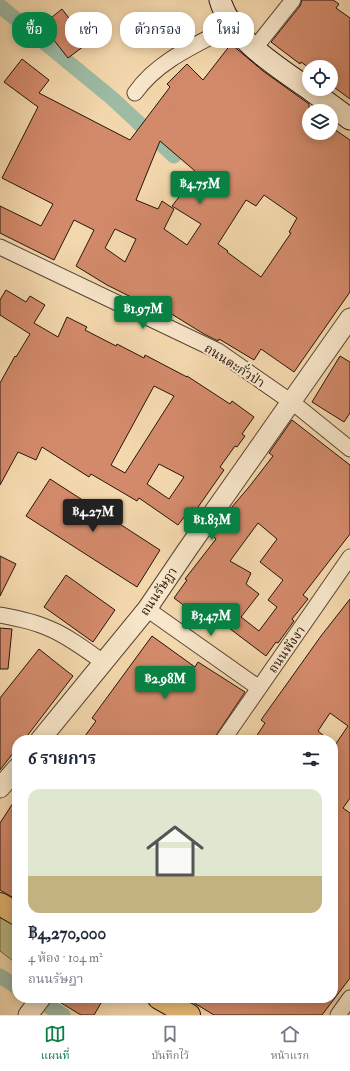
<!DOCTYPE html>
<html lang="th">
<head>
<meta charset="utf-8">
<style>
	:root { --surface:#fff; --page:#f6f6f7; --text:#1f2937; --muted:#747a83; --line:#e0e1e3; --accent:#0b8043 }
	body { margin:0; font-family:"IM FELL Double Pica","Noto Serif Thai",serif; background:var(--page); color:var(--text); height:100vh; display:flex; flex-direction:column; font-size:15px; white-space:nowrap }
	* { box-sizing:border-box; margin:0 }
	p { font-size:13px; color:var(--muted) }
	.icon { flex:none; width:22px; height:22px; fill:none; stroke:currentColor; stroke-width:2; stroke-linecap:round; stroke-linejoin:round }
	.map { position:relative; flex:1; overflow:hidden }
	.panel { position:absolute; left:12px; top:735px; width:326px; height:268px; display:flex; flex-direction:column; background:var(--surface); border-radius:16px; box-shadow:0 2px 10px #0003 }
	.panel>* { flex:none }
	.top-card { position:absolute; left:12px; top:12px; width:326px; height:36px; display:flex; gap:8px }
	.buttons { position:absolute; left:302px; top:60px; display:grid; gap:8px }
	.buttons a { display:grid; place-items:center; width:36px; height:36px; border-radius:50%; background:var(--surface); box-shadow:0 2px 10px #0003; font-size:20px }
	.price { position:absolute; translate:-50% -34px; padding:0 9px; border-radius:4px; background:var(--accent); color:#fff; font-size:13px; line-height:26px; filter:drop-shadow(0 1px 2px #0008) }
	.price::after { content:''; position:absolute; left:50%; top:24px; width:12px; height:9px; margin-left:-6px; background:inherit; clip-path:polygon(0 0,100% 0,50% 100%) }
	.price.active { background:#222; color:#fff }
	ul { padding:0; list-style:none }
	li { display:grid; align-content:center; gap:8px; height:212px; padding:0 16px }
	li+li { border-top:1px solid var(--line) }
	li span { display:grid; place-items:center; height:124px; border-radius:12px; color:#555 }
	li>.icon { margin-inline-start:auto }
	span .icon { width:72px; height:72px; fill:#fffc; stroke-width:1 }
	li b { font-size:17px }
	h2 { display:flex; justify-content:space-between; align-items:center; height:48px; padding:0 16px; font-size:17px }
	.tag { padding:0 14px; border-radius:16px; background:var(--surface); box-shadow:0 2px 10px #0003; font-size:14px; line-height:36px }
	.tag.active { background:var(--accent); color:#fff }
	.dock { display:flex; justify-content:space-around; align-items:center; height:56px; border-top:1px solid var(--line); background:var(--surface); font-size:11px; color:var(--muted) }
	.dock a { display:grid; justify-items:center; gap:2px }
	.dock .active { color:var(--accent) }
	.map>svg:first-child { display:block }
</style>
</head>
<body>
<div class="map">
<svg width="350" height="1015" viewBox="0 0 350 1015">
	<rect width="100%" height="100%" fill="#f4d8ad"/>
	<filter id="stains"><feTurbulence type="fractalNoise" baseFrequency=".005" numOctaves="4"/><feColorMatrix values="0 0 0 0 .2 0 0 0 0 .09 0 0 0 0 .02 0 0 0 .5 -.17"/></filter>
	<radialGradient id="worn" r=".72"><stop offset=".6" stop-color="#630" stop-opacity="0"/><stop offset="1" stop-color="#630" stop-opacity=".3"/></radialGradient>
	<path fill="#bebe88" stroke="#726a4a" d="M 0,910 L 17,920 L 17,964 L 0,951 Z"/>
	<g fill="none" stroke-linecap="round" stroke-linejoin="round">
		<path stroke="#9dbba5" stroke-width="15" d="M 0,6 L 113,99 L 174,156
			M 0,976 L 17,987
			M 35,998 L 63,1015"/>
	</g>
	<path fill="#d38a6b" stroke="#26150c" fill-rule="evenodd" d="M 302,0 L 333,0 L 339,4 L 336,8 L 350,18 L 350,99 L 331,85 L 331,67 L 308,67 L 301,62 L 300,64 L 271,42 L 300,6 Z
		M 62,9 L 88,43 L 68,58 L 42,25 Z
		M 231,44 L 263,71 L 309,104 L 309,133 L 331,133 L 331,127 L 350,140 L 350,292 L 294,372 L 261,349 L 254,360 L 219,339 L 218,341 L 204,334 L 165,310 L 163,312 L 150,304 L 149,306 L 107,285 L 76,266 L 94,230 L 74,220 L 54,260 L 0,233 L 0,206 L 41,226 L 53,204 L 2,178 L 38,107 L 4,82 L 22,59 L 49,80 L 39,93 L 130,140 L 170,87 L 167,84 L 187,64 L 203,80 ZM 160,141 L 195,171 L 194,174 L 196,175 L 172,206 L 201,224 L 187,245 L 164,229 L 174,209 L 162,201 L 158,209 L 136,200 ZM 264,195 L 297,218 L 289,232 L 291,233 L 261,277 L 227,252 L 228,251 L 218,244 L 246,200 L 256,206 ZM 115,229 L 136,239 L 125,262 L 105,248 Z
		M 6,290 L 26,302 L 30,296 L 45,305 L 34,323 L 58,337 L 67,317 L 87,327 L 85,330 L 116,346 L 117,344 L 144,358 L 145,355 L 187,377 L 187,376 L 230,404 L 232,401 L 254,417 L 242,434 L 245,436 L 237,447 L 235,446 L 220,467 L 224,470 L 196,510 L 192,507 L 178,525 L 139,498 L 137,501 L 91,474 L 89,477 L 42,447 L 36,460 L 18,452 L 0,485 L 0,383 L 15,356 L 16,357 L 30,334 L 0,315 L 0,300 ZM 154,386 L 174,396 L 125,473 L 111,465 ZM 159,464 L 184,477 L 169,499 L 147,484 Z
		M 340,356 L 350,362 L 350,413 L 344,422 L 312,402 Z
		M 292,420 L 350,465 L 350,534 L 303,595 L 308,599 L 292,619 L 294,621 L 278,643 L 276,642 L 266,656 L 221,622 L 215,629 L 174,598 L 187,580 L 185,579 L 216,539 L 213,536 L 225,515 L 249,487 L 273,456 L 269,453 ZM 258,523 L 277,539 L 260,562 L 283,580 L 268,600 L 277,607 L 259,631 L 241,617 L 259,594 L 246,584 L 251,573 L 230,561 Z
		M 50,479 L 160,550 L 137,587 L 26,516 Z
		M 0,556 L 16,564 L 0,596 Z
		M 66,575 L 115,610 L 93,642 L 44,607 Z
		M 350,599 L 350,798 L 343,808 L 350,813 L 350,978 L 322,1015 L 214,1015 L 186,998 L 333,998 L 333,748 L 348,726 L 330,713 L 318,731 L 329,740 L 254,740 L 265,723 L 261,720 L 321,636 Z
		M 0,628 L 12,629 L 8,669 L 0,669 Z
		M 152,636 L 195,667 L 198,662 L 245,692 L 213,740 L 82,740 L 96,721 L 92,718 Z
		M 39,649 L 73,676 L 24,740 L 17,740 L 17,748 L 0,770 L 0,698 Z
		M 17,797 L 17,900 L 0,890 L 0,823 Z
		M 53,998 L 104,998 L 94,1015 L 81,1015 Z"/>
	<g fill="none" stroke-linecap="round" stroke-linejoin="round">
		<g stroke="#5a4634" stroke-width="17">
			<path id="minor" d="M 254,49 L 293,0
				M 135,93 C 158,60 198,44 234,25
				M 0,247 L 218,351 L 297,406 L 350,449
				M 147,609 L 259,688
				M 0,615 C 16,618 33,621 48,628 C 68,636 86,650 103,662
				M 223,740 L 350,557
				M 338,1015 L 350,998"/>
		</g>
		<g stroke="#5a4634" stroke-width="21">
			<path id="tertiary" d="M 40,740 L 147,609 L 187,550 L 350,318
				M 0,788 L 17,768
				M 28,1015 L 41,998"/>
		</g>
		<g stroke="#26150c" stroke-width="23">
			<path id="secondary" d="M 220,0 C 231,39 278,67 309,89
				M 309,89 L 350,119"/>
		</g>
		<g stroke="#26150c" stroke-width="24">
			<path id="primary" d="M 0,904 L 17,914
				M 159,998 L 189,1015"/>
		</g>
		<use href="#minor" stroke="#f8e6ca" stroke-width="15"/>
		<use href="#tertiary" stroke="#f8e6ca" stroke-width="19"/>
		<use href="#secondary" stroke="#f8e6ca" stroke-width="21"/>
		<use href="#primary" stroke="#eabc76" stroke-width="22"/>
	</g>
	<g text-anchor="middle" stroke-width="4" stroke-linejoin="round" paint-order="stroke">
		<g font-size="13" fill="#26150c" stroke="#f8e6ca">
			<text transform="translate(235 365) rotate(33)" y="5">ถนนตะกั่วป่า</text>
			<text transform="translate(158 591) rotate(-56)" y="5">ถนนรัษฎา</text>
			<text transform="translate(286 649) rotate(-55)" y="5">ถนนพังงา</text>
		</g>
	</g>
	<rect width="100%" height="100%" filter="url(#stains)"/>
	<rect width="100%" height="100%" fill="url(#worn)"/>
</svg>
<div class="buttons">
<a><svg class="icon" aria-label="locate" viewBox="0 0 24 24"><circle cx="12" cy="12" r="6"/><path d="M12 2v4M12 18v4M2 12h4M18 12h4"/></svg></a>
<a><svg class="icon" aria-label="layers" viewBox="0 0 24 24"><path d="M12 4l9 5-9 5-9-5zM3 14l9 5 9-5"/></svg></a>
</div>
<b class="price" style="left:200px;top:205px">฿4.75M</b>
<b class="price" style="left:143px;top:330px">฿1.97M</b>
<b class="price active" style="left:93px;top:533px">฿4.27M</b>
<b class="price" style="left:212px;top:541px">฿1.83M</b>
<b class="price" style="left:211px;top:637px">฿3.47M</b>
<b class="price" style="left:165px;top:700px">฿2.98M</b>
<div class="top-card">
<a class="tag active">ซื้อ</a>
<a class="tag">เช่า</a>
<a class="tag">ตัวกรอง</a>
<a class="tag">ใหม่</a>
</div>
<section class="panel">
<h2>6 รายการ<svg class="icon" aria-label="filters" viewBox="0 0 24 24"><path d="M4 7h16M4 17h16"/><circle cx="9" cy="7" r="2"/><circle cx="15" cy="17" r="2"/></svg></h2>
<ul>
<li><span style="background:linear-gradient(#dfe7d0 70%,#c2b280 0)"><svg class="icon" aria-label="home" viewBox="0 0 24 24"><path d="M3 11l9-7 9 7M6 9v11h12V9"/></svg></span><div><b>฿4,270,000</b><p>4 ห้อง · 104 m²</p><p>ถนนรัษฎา</p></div></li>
</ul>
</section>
</div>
<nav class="dock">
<a class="active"><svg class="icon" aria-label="map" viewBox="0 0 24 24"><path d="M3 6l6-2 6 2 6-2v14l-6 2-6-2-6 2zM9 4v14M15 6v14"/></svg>แผนที่</a>
<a><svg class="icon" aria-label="saved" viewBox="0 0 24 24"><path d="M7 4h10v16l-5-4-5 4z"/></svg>บันทึกไว้</a>
<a><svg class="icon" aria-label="home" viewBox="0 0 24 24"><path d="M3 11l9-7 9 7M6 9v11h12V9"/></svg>หน้าแรก</a>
</nav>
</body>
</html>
